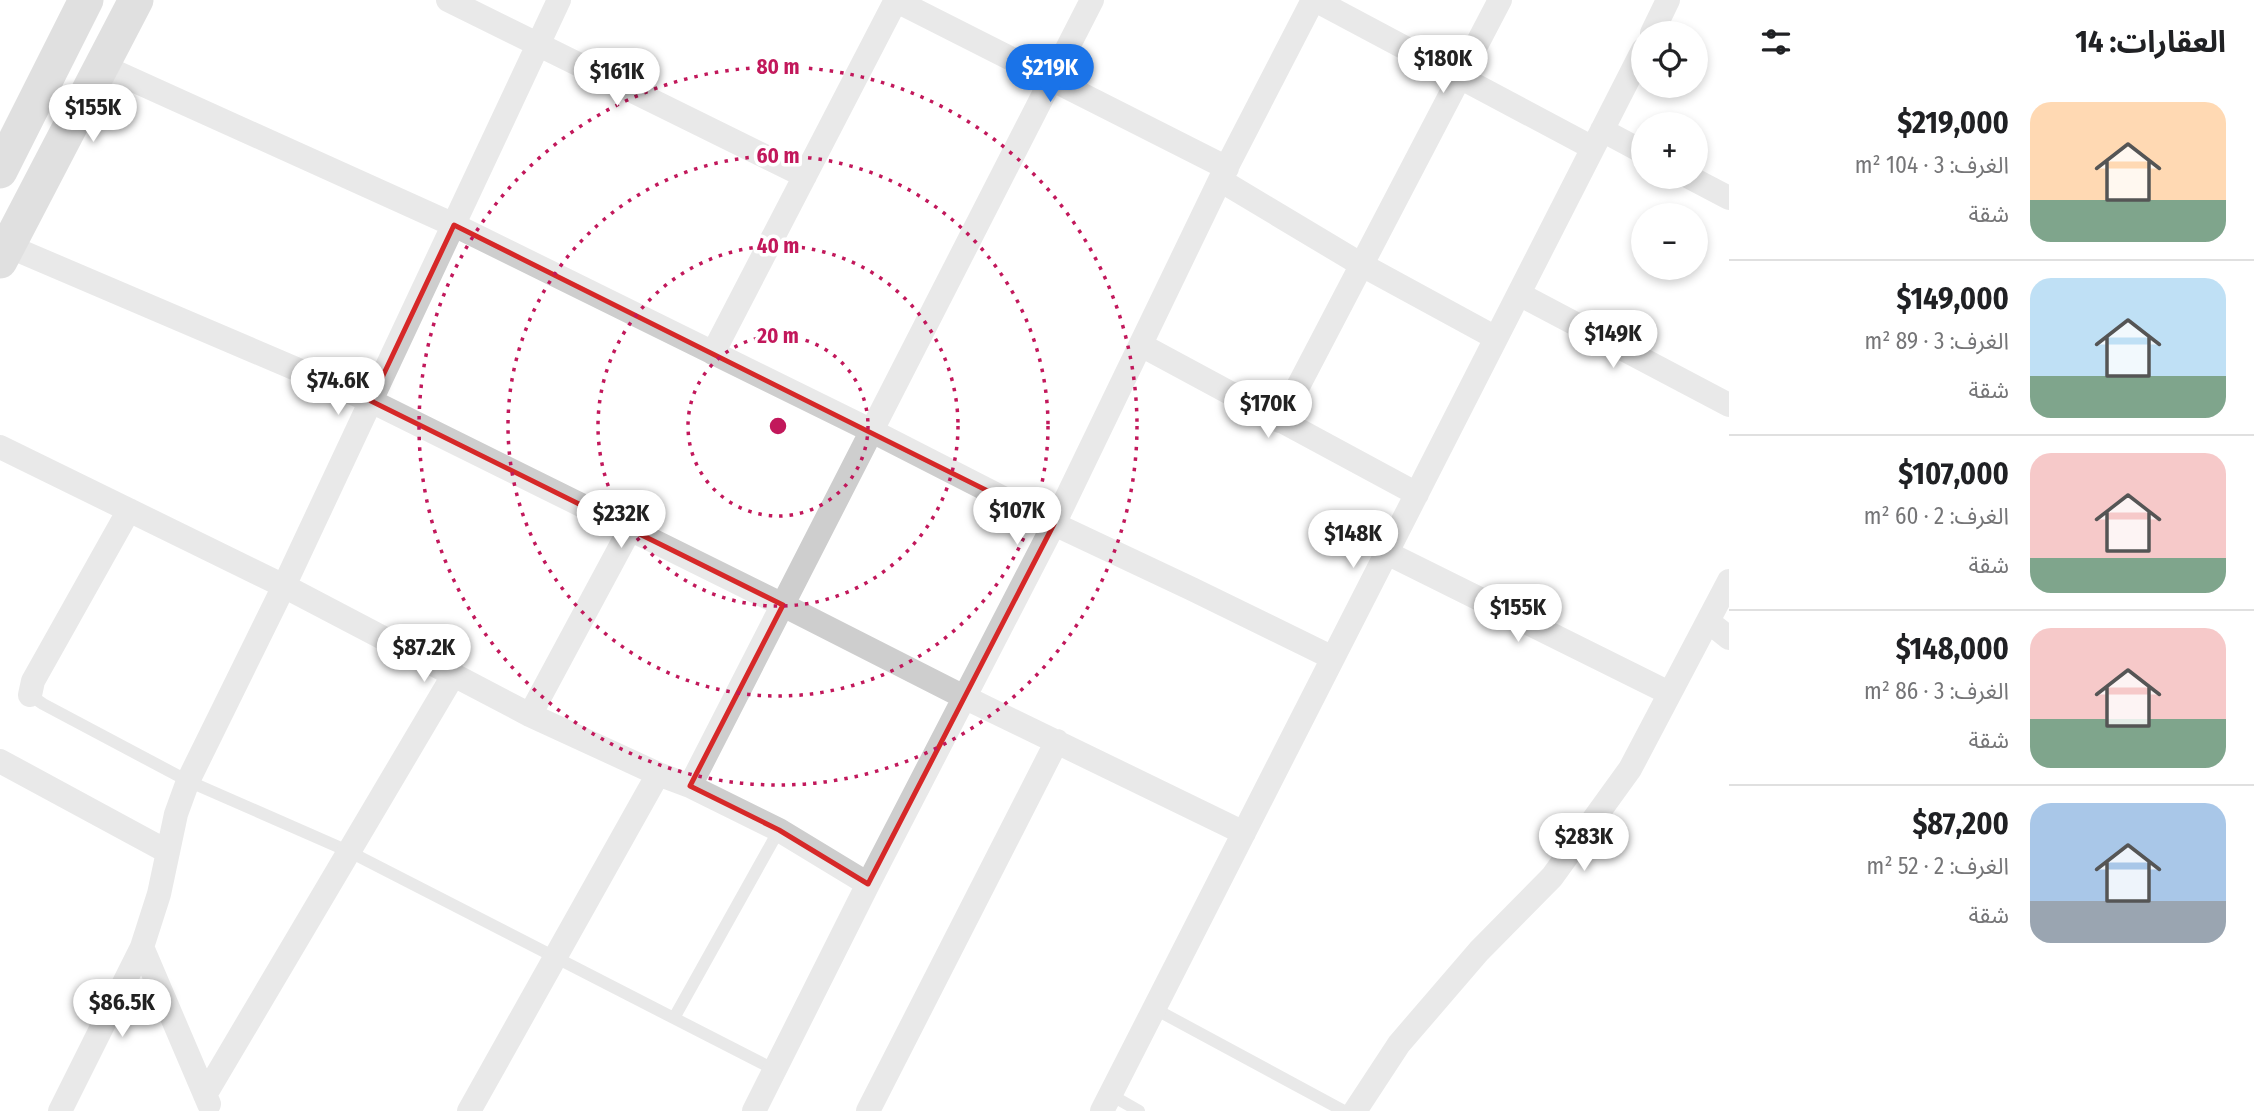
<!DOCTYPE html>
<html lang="ar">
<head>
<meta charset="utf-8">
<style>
	:root { --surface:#fff; --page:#f2f2f2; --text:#202124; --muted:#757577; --line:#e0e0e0; --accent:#1a73e8 }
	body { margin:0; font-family:"Fira Sans Condensed","Noto Sans Arabic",sans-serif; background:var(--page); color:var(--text); direction:rtl; height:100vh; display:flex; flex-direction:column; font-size:26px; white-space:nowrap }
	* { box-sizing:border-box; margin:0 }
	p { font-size:23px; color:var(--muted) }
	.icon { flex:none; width:38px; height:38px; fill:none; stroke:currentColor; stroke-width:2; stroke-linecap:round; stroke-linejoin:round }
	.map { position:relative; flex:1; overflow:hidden; direction:ltr }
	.details { display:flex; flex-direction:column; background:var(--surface); width:525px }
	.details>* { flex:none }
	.controls { position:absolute; left:1631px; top:21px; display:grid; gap:14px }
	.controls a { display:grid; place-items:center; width:77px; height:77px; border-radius:50%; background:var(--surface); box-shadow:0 4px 10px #0003; font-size:35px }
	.price { position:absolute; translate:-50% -60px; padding:0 16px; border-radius:24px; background:#fff; color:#222; font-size:23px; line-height:46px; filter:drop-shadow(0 2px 4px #0008) }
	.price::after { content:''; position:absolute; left:50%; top:42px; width:21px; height:16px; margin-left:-10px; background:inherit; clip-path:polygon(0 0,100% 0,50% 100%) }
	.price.on { background:var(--accent); color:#fff }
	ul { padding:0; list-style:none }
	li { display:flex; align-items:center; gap:21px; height:175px; padding:0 28px }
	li+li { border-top:2px solid var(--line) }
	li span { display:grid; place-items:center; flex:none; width:196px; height:140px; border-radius:21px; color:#555 }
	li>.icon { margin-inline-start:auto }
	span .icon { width:84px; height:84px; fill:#fffc; stroke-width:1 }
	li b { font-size:30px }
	h2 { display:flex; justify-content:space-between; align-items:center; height:84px; padding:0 28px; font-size:30px }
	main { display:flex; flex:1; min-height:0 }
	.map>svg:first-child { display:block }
</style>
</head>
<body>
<main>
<section class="details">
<h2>العقارات: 14<svg class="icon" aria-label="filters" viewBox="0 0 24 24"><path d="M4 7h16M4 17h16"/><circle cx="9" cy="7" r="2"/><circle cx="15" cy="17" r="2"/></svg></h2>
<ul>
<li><span style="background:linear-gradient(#ffd9b3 70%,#7fa58c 0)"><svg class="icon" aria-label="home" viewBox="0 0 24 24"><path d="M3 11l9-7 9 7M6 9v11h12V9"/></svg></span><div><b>$219,000</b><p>الغرف: 3 · 104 m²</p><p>شقة</p></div></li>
<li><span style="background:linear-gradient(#bfe0f5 70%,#7fa58c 0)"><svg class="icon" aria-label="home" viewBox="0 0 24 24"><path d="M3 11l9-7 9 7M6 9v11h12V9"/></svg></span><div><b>$149,000</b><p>الغرف: 3 · 89 m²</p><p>شقة</p></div></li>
<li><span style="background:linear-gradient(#f6c9c9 75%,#7fa58c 0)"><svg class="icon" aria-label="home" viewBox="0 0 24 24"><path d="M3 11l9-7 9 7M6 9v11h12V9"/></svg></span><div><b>$107,000</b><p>الغرف: 2 · 60 m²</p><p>شقة</p></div></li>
<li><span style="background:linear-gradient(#f6c9c9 65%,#7fa58c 0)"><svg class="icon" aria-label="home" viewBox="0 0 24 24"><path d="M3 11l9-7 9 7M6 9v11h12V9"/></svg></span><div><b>$148,000</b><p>الغرف: 3 · 86 m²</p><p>شقة</p></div></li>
<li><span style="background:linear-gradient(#a9c7e8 70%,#9aa5b1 0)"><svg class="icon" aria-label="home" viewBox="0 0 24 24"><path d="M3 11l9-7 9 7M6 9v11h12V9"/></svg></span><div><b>$87,200</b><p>الغرف: 2 · 52 m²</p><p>شقة</p></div></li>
</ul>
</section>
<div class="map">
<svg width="1729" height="1111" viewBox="0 0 1729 1111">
	<rect width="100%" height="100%" fill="#fff"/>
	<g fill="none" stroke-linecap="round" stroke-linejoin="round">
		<path stroke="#cecece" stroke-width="12" d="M 30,695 L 43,704 L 188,781 L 350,852 L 775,1070
			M 1155,1009 L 1344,1111
			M 674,1018 L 779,830
			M 1111,1095 L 1139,1111"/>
		<path stroke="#cecece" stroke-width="24" d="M 448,0 L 805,176
			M 895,0 L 1227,168
			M 1315,0 L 1593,148
			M 1652,33 L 1668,0
			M 102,66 L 454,225 L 872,431 L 1054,524 L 1192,589 L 1333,658
			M 1602,130 L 1643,152
			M 1689,177 L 1729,198
			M 1220,180 L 1362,265 L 1496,338
			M 8,246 L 371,401 L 783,605 L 964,697 L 1244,833
			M 1519,294 L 1729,405
			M 1141,345 L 1417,494
			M 713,353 L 896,0
			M 1280,421 L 1500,0
			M 0,447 L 284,586 L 530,715 L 658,774 L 690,786 L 779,830 L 868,884
			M 1387,553 L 1669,693
			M 1709,622 L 1729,638
			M 30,695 L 33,681 L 129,510
			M 530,715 L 630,529
			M 0,761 L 168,852
			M 690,786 L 1092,0
			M 142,947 L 209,1104
			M 205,1095 L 454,674
			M 60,1111 L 142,947 L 159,894 L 176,814 L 188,781 L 284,586 L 559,0
			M 469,1111 L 658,774
			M 754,1111 L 868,884 L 1054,524 L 1220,180 L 1313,0
			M 868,1111 L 1057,741
			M 1102,1111 L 1643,50
			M 1355,1111 L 1399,1044 L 1479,951 L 1552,877 L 1630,769 L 1729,581"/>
		<path stroke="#bbb" stroke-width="35" d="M 0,171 L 86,0
			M 0,261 L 136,0"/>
	</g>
	<path d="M0 0H1729V1111H0ZM 454,225 L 1054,524 L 868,884 L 779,830 L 690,786 L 783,605 L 371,401 Z" fill="#fff" fill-opacity=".55" fill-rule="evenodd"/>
	<path fill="none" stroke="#d62828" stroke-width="5" stroke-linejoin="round" d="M 454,225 L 1054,524 L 868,884 L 779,830 L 690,786 L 783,605 L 371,401 Z"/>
	<g fill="none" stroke="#c2185b" stroke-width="3.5" stroke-dasharray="3.5 7">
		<circle cx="778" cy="426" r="90"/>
		<circle cx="778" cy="426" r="180"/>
		<circle cx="778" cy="426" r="270"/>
		<circle cx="778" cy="426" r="359"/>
	</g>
	<circle cx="778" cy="426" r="10" fill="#c2185b" stroke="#fff" stroke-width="3.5"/>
	<g font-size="21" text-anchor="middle" font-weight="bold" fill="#c2185b" stroke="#fff" stroke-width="7" stroke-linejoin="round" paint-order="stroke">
		<text x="778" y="74">80 m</text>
		<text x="778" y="163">60 m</text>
		<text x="778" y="253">40 m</text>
		<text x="778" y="343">20 m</text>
	</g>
</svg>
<div class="controls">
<a><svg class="icon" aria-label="locate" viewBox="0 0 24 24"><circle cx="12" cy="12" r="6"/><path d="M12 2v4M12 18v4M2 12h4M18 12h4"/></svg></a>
<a>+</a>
<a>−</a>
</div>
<b class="price" style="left:1443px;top:95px">$180K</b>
<b class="price on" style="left:1050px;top:104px">$219K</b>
<b class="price" style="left:617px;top:108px">$161K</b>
<b class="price" style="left:93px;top:144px">$155K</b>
<b class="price" style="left:1613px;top:370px">$149K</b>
<b class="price" style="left:338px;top:417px">$74.6K</b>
<b class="price" style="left:1268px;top:440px">$170K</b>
<b class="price" style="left:1017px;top:547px">$107K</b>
<b class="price" style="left:621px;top:550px">$232K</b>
<b class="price" style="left:1353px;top:570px">$148K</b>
<b class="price" style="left:1518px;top:644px">$155K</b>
<b class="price" style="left:424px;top:684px">$87.2K</b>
<b class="price" style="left:1584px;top:873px">$283K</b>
<b class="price" style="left:122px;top:1039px">$86.5K</b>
</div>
</main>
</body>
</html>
